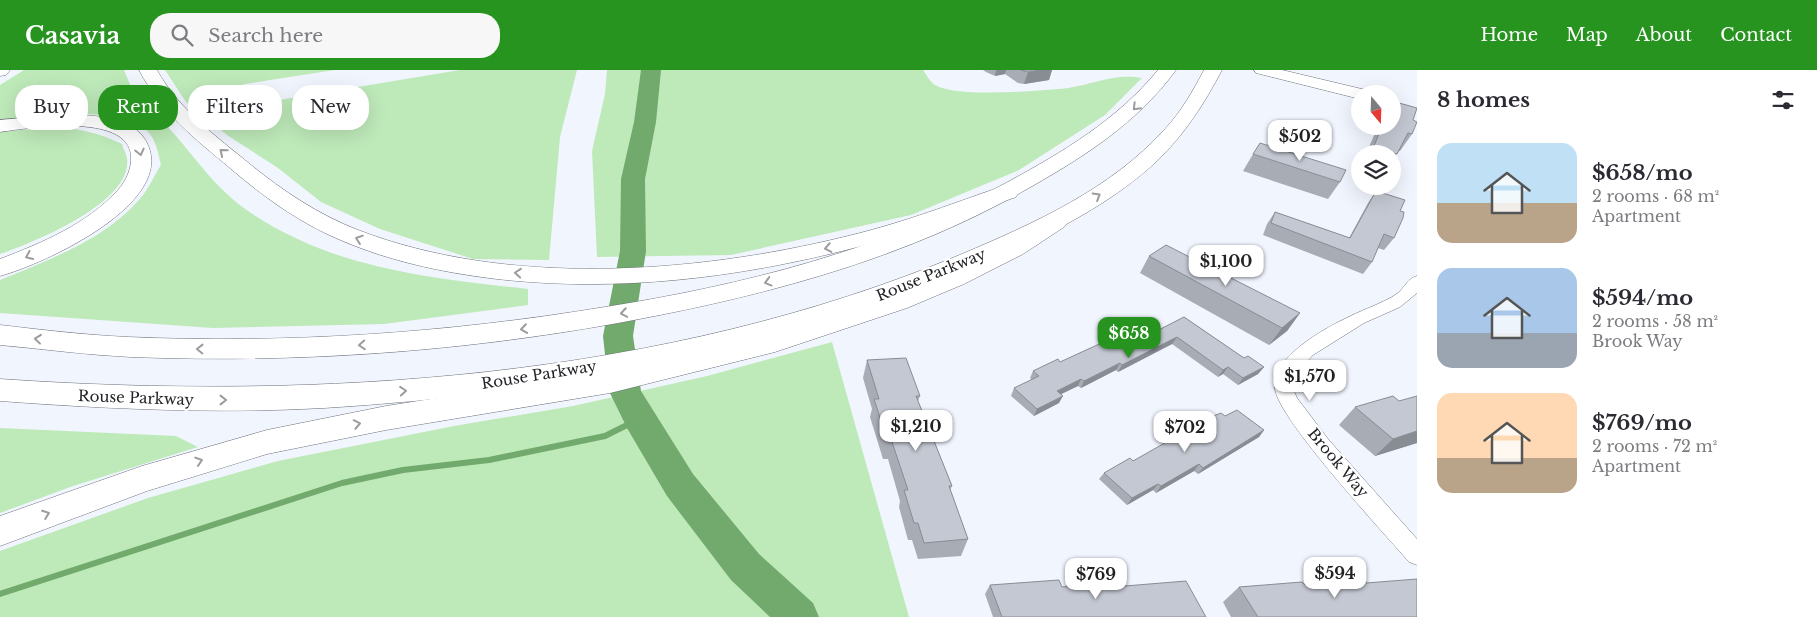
<!DOCTYPE html>
<html lang="en">
<head>
<meta charset="utf-8">
<style>
	:root { --surface:#fff; --page:#f7f7f7; --text:#2b2b33; --muted:#7c7c81; --accent:#26941f }
	body { margin:0; font-family:"Libre Baskerville",serif; background:var(--page); color:var(--text); height:100vh; display:flex; flex-direction:column; font-size:19px; white-space:nowrap }
	* { box-sizing:border-box; margin:0 }
	p { font-size:16px; color:var(--muted) }
	.icon { flex:none; width:28px; height:28px; fill:none; stroke:currentColor; stroke-width:2; stroke-linecap:round; stroke-linejoin:round }
	.map { position:relative; flex:1; overflow:hidden }
	.sheet { display:flex; flex-direction:column; background:var(--surface); width:400px }
	.sheet>* { flex:none }
	.banner { position:absolute; left:15px; top:15px; width:475px; height:45px; display:flex; gap:10px }
	.needle { width:32px; rotate:161deg }
	.controls { position:absolute; left:1351px; top:15px; display:grid; gap:10px }
	.controls a { display:grid; place-items:center; width:50px; height:50px; border-radius:50%; background:var(--surface); box-shadow:0 5px 20px #0002; font-size:25px }
	.price { position:absolute; translate:-50% -42px; padding:0 11px; border-radius:10px; background:#fff; color:#222; font-size:16px; line-height:32px; filter:drop-shadow(0 1px 2px #0008) }
	.price::after { content:''; position:absolute; left:50%; top:30px; width:15px; height:11px; margin-left:-8px; background:inherit; clip-path:polygon(0 0,100% 0,50% 100%) }
	.price.selected { background:var(--accent); color:#fff }
	ul { padding:0; list-style:none }
	li { display:flex; align-items:center; gap:15px; height:125px; padding:0 20px }
	li span { display:grid; place-items:center; flex:none; width:140px; height:100px; border-radius:15px; color:#555 }
	li>.icon { margin-inline-start:auto }
	span .icon { width:60px; height:60px; fill:#fffc; stroke-width:1 }
	li b { font-size:21px }
	h2 { display:flex; justify-content:space-between; align-items:center; height:60px; padding:0 20px; font-size:21px }
	.tag { padding:0 18px; border-radius:20px; background:var(--surface); box-shadow:0 5px 20px #0002; font-size:18px; line-height:45px }
	.tag.selected { background:var(--accent); color:#fff }
	header { display:flex; align-items:center; gap:30px; box-sizing:border-box; height:70px; padding:0 25px; background:var(--accent); color:#fff }
	header strong { font-size:24px }
	nav { display:flex; gap:28px; margin-inline-start:auto; font-size:18px }
	.search { width:350px; height:45px; background:var(--page); display:flex; align-items:center; gap:12px; box-sizing:border-box; padding:0 18px; border-radius:20px; color:var(--muted); font-size:19px }
	main { display:flex; flex:1; min-height:0 }
	.map>svg:first-child { display:block }
</style>
</head>
<body>
<header>
<strong>Casavia</strong>
<div class="search"><svg class="icon" aria-label="search" viewBox="0 0 24 24"><circle cx="10" cy="10" r="6"/><path d="M15 15l6 6"/></svg>Search here</div>
<nav><a>Home</a><a>Map</a><a>About</a><a>Contact</a></nav>
</header>
<main>
<div class="map">
<svg width="1417" height="547" viewBox="0 0 1417 547">
	<rect width="100%" height="100%" fill="#f1f5fe"/>
	<path fill="#bee9b9" d="M 24,0 L 124,0 L 131,17 C 146,34 162,50 177,67 C 197,91 216,117 241,136 C 326,198 428,208 528,219 L 528,235 L 384,254 L 213,258 L 0,243 L 0,210 C 49,190 109,168 143,125 C 150,116 155,104 161,95 C 158,83 156,68 146,60 C 115,34 37,46 0,52 L 0,15 Z
		M 165,0 L 335,0 L 245,14 L 226,23 L 233,32 L 250,35 L 460,0 L 577,0 L 560,67 L 549,190 L 473,189 L 380,159 L 321,132 L 278,98 L 227,65 L 186,32 Z
		M 607,0 L 923,0 C 926,4 930,12 935,15 C 956,28 1041,21 1068,18 C 1094,14 1115,3 1142,8 L 1105,45 L 1019,100 L 911,145 L 731,185 L 597,187 L 592,81 L 605,24 Z
		M 53,57 C 78,58 99,63 122,74 C 123,79 127,84 127,89 C 133,132 33,173 0,184 L 0,62 Z
		M 832,272 L 909,547 L 0,547 L 0,481 L 148,428 L 278,391 L 454,356 L 573,336 L 707,306 Z
		M 0,358 L 176,366 L 198,377 L 73,416 L 0,443 Z"/>
	<g fill="none" stroke-linecap="round" stroke-linejoin="round">
		<path stroke="#71aa6c" stroke-width="6" d="M 0,524 L 342,413 L 403,400 L 489,390 L 605,366 L 639,349"/>
		<path fill="#71aa6c" fill-rule="evenodd" d="M 641,0 L 661,0 L 656,52 L 645,109 L 646,181 L 633,266 L 641,321 L 693,404 L 759,484 L 813,533 L 819,547 L 770,547 L 731,510 L 667,426 L 627,358 L 609,321 L 603,266 L 620,181 L 621,109 L 634,52 Z"/>
		<g stroke="#6e727c" stroke-width="1">
			<path id="minor" d="M 1417,206 L 1417,223 L 1400,237 L 1364,253 L 1313,285 L 1298,301 L 1293,319 L 1297,328 L 1328,369 L 1417,469 L 1417,495 L 1409,492 C 1384,463 1279,350 1275,319 C 1270,282 1344,248 1371,237 C 1380,233 1390,229 1398,223 C 1405,217 1408,208 1417,206 Z"/>
		</g>
		<g stroke="#6e727c" stroke-width="1">
			<path id="secondary" d="M 1254,0 L 1282,0 L 1366,20 L 1368,24 L 1360,24 L 1360,29 L 1256,3 Z"/>
		</g>
		<g stroke="#6e727c" stroke-width="1">
			<path id="primary" d="M 1158,0 L 1176,0 C 1136,55 1079,90 1020,123 C 909,185 785,220 660,245 C 486,280 308,294 131,287 C 87,285 44,279 0,275 L 0,255 C 43,260 85,265 128,267 C 287,274 447,263 605,237 C 744,215 882,180 1006,113 C 1063,82 1117,50 1158,0 Z
				M 1204,0 L 1222,0 C 1204,34 1185,64 1157,91 C 1109,136 1046,166 987,192 C 778,283 550,324 324,338 C 216,344 108,339 0,331 L 0,309 C 320,331 664,309 962,184 C 1035,153 1111,119 1165,59 C 1181,42 1193,21 1204,0 Z"/>
		</g>
		<g stroke="#6e727c" stroke-width="1">
			<path id="motorway" d="M 0,0 L 10,0 L 6,5 L 0,6 Z
				M 139,0 L 157,0 C 179,40 216,66 251,95 C 283,121 319,145 358,160 C 506,217 692,204 844,167 C 882,158 919,146 955,133 C 973,127 990,120 1008,115 L 1016,117 L 1019,122 L 1016,127 C 849,188 675,229 497,209 C 438,202 379,189 325,163 C 290,146 259,123 230,98 C 195,69 161,42 139,0 Z
				M 56,45 C 84,45 130,43 146,71 C 180,132 44,194 0,206 L 0,189 C 42,173 87,154 118,120 C 126,111 132,98 131,86 C 128,42 28,58 0,62 L 0,50 Z
				M 1056,145 L 1064,147 L 1068,152 L 1064,157 L 1023,184 L 964,214 L 907,238 L 775,282 L 610,323 L 386,360 L 267,384 L 147,421 L 0,476 L 0,446 L 142,396 L 267,360 L 386,336 L 610,301 L 762,266 L 889,226 L 946,202 L 1005,174 L 1048,147 Z"/>
		</g>
		<use href="#minor" fill="#fff" fill-rule="evenodd"/>
		<use href="#secondary" fill="#fff" fill-rule="evenodd"/>
		<use href="#primary" fill="#fff" fill-rule="evenodd"/>
		<use href="#motorway" fill="#fff" fill-rule="evenodd"/>
	</g>
	<path fill="#a8acb5" d="M 983,0 L 1052,0 L 1049,10 L 1024,14 L 1018,13 L 1005,4 L 995,6 L 986,2 Z
		M 1413,50 L 1412,64 L 1400,81 L 1399,81 L 1392,90 L 1392,84 L 1366,84 L 1378,56 L 1392,56 Z
		M 1253,84 L 1340,112 L 1328,129 L 1243,101 Z
		M 1376,121 L 1394,168 L 1384,180 L 1378,178 L 1372,192 L 1363,204 L 1263,165 L 1267,154 L 1275,142 L 1349,168 L 1368,133 Z
		M 1149,186 L 1300,243 L 1287,261 L 1269,275 L 1140,203 Z
		M 1184,247 L 1244,288 L 1264,297 L 1258,304 L 1238,315 L 1223,304 L 1218,307 L 1172,274 L 1118,302 L 1116,300 L 1081,318 L 1078,316 L 1061,324 L 1059,333 L 1034,346 L 1011,326 L 1014,318 L 1032,310 L 1030,308 L 1033,301 L 1060,292 L 1143,268 Z
		M 867,290 L 920,326 L 918,331 L 952,416 L 950,420 L 968,469 L 961,486 L 918,489 L 912,470 L 908,470 L 899,437 L 900,431 L 888,389 L 883,389 L 870,347 L 872,339 L 863,308 Z
		M 1355,337 L 1417,373 L 1375,386 L 1339,355 Z
		M 1225,346 L 1264,360 L 1259,367 L 1198,404 L 1194,401 L 1156,423 L 1153,420 L 1127,435 L 1099,409 L 1104,403 L 1174,373 L 1191,363 L 1188,361 L 1193,354 Z
		M 1366,513 L 1417,547 L 1231,547 L 1223,532 L 1239,517 L 1304,514 Z
		M 990,515 L 1062,517 L 1125,516 L 1206,547 L 993,547 L 985,524 Z"/>
	<path fill="#888c93" d="M 996,0 L 1006,0 L 1005,4 L 995,6 Z
		M 1040,0 L 1052,0 L 1049,10 L 1024,14 L 1028,2 Z
		M 1300,243 L 1287,261 L 1269,275 L 1282,258 Z
		M 1177,267 L 1172,274 L 1118,302 L 1122,295 Z
		M 1120,293 L 1116,300 L 1081,318 L 1084,311 Z
		M 1228,297 L 1223,304 L 1218,307 L 1223,300 Z
		M 1264,297 L 1258,304 L 1238,315 L 1243,308 Z
		M 1081,309 L 1078,316 L 1053,328 L 1057,321 Z
		M 1063,326 L 1059,333 L 1034,346 L 1037,339 Z
		M 1264,360 L 1259,367 L 1198,404 L 1203,398 Z
		M 1417,361 L 1417,373 L 1375,386 L 1393,369 Z
		M 1199,394 L 1194,401 L 1156,423 L 1161,416 Z
		M 1158,414 L 1153,420 L 1127,435 L 1132,428 Z"/>
	<path fill="#c3c8d2" stroke="#888c93" d="M 1021,0 L 1040,0 L 1028,2 Z
		M 1392,31 L 1417,38 L 1413,50 L 1417,52 L 1412,64 L 1408,63 L 1397,84 L 1374,76 L 1382,56 L 1392,56 Z
		M 1260,73 L 1346,100 L 1340,112 L 1253,84 Z
		M 1376,121 L 1405,130 L 1400,141 L 1404,142 L 1403,148 L 1394,168 L 1384,164 L 1372,192 L 1271,153 L 1275,142 L 1350,168 Z
		M 1166,175 L 1300,243 L 1282,258 L 1149,186 Z
		M 1184,247 L 1244,288 L 1248,286 L 1264,297 L 1243,308 L 1228,297 L 1223,300 L 1177,267 L 1122,295 L 1120,293 L 1084,311 L 1081,309 L 1057,321 L 1063,326 L 1037,339 L 1014,318 L 1039,306 L 1033,301 L 1058,289 L 1060,292 L 1132,259 L 1143,268 Z
		M 906,288 L 920,326 L 916,326 L 952,416 L 949,416 L 968,469 L 924,473 L 918,453 L 914,453 L 904,420 L 908,420 L 892,372 L 888,372 L 874,329 L 879,329 L 867,290 Z
		M 1393,326 L 1399,331 L 1417,326 L 1417,361 L 1393,369 L 1355,337 Z
		M 1237,340 L 1264,360 L 1203,398 L 1199,394 L 1161,416 L 1158,414 L 1132,428 L 1104,403 L 1130,388 L 1133,391 L 1170,370 L 1174,373 L 1199,359 L 1193,354 L 1221,343 L 1225,346 Z
		M 1417,509 L 1417,547 L 1258,547 L 1239,517 L 1302,512 L 1304,514 L 1364,510 L 1366,513 Z
		M 1059,510 L 1062,517 L 1123,512 L 1125,516 L 1186,511 L 1206,547 L 1002,547 L 990,515 Z"/>
	<defs><path id="oneway-chevron" d="M-2-3.5L2.5 0L-2 3.5" fill="none" stroke-width="1.6" stroke-linecap="round" stroke-linejoin="round" transform="scale(1.25)"/></defs>
	<g stroke="#9c9c9e">
		<use href="#oneway-chevron" transform="translate(1136 37) rotate(135)"/>
		<use href="#oneway-chevron" transform="translate(140 82) rotate(77)"/>
		<use href="#oneway-chevron" transform="translate(223 82) rotate(-140)"/>
		<use href="#oneway-chevron" transform="translate(1097 126) rotate(-31)"/>
		<use href="#oneway-chevron" transform="translate(359 169) rotate(-161)"/>
		<use href="#oneway-chevron" transform="translate(828 178) rotate(169)"/>
		<use href="#oneway-chevron" transform="translate(29 186) rotate(156)"/>
		<use href="#oneway-chevron" transform="translate(518 203) rotate(-175)"/>
		<use href="#oneway-chevron" transform="translate(768 212) rotate(165)"/>
		<use href="#oneway-chevron" transform="translate(624 243) rotate(170)"/>
		<use href="#oneway-chevron" transform="translate(524 259) rotate(172)"/>
		<use href="#oneway-chevron" transform="translate(38 269) rotate(-174)"/>
		<use href="#oneway-chevron" transform="translate(362 275) rotate(176)"/>
		<use href="#oneway-chevron" transform="translate(200 279) rotate(-179)"/>
		<use href="#oneway-chevron" transform="translate(403 321) rotate(-5)"/>
		<use href="#oneway-chevron" transform="translate(223 330)"/>
		<use href="#oneway-chevron" transform="translate(357 354) rotate(-11)"/>
		<use href="#oneway-chevron" transform="translate(199 391) rotate(-18)"/>
		<use href="#oneway-chevron" transform="translate(46 444) rotate(-21)"/>
	</g>
	<g text-anchor="middle" stroke-width="4.5" stroke-linejoin="round" paint-order="stroke">
		<g font-size="15" fill="#232428" stroke="#fff">
			<text transform="translate(931 205) rotate(-22)" y="5">Rouse Parkway</text>
			<text transform="translate(539 305) rotate(-9)" y="5">Rouse Parkway</text>
			<text transform="translate(136 328) rotate(2)" y="5">Rouse Parkway</text>
			<text transform="translate(1338 393) rotate(50)" y="5">Brook Way</text>
		</g>
	</g>
</svg>
<div class="controls">
<a><svg class="needle" viewBox="-14 -14 28 28"><path d="M0-13l5 13h-10z" fill="#e53935"/><path d="M0 13l5-13h-10z" fill="#7c7c81"/></svg></a>
<a><svg class="icon" aria-label="layers" viewBox="0 0 24 24"><path d="M12 4l9 5-9 5-9-5zM3 14l9 5 9-5"/></svg></a>
</div>
<b class="price" style="left:1300px;top:92px">$502</b>
<b class="price" style="left:1226px;top:217px">$1,100</b>
<b class="price selected" style="left:1129px;top:289px">$658</b>
<b class="price" style="left:1310px;top:332px">$1,570</b>
<b class="price" style="left:916px;top:382px">$1,210</b>
<b class="price" style="left:1185px;top:383px">$702</b>
<b class="price" style="left:1335px;top:529px">$594</b>
<b class="price" style="left:1096px;top:530px">$769</b>
<div class="banner">
<a class="tag">Buy</a>
<a class="tag selected">Rent</a>
<a class="tag">Filters</a>
<a class="tag">New</a>
</div>
</div>
<section class="sheet">
<h2>8 homes<svg class="icon" aria-label="filters" viewBox="0 0 24 24"><path d="M4 7h16M4 17h16"/><circle cx="9" cy="7" r="2"/><circle cx="15" cy="17" r="2"/></svg></h2>
<ul>
<li><span style="background:linear-gradient(#bfe0f5 60%,#b9a48a 0)"><svg class="icon" aria-label="home" viewBox="0 0 24 24"><path d="M3 11l9-7 9 7M6 9v11h12V9"/></svg></span><div><b>$658/mo</b><p>2 rooms · 68 m²</p><p>Apartment</p></div></li>
<li><span style="background:linear-gradient(#a9c7e8 65%,#9aa5b1 0)"><svg class="icon" aria-label="home" viewBox="0 0 24 24"><path d="M3 11l9-7 9 7M6 9v11h12V9"/></svg></span><div><b>$594/mo</b><p>2 rooms · 58 m²</p><p>Brook Way</p></div></li>
<li><span style="background:linear-gradient(#ffd9b3 65%,#b9a48a 0)"><svg class="icon" aria-label="home" viewBox="0 0 24 24"><path d="M3 11l9-7 9 7M6 9v11h12V9"/></svg></span><div><b>$769/mo</b><p>2 rooms · 72 m²</p><p>Apartment</p></div></li>
</ul>
</section>
</main>
</body>
</html>
